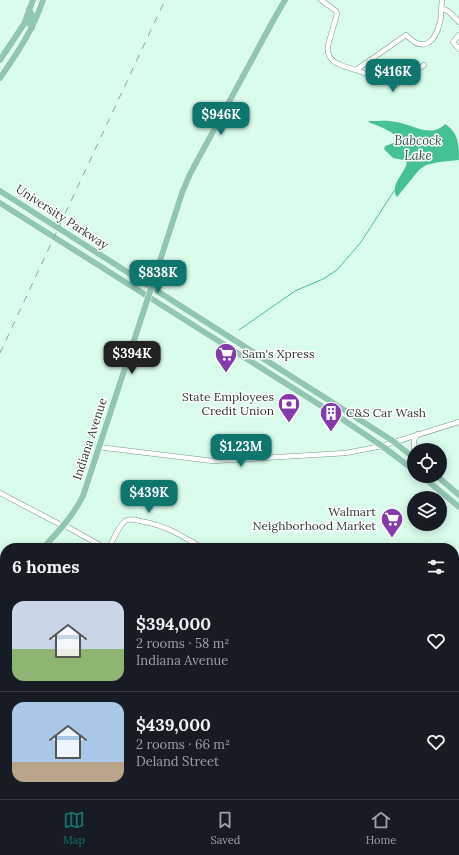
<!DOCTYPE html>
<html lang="en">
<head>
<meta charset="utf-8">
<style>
	:root { --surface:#171b24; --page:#242831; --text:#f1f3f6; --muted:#9ea1a6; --line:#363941; --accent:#0f766e }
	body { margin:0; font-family:Lora,serif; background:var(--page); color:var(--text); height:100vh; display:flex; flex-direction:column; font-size:15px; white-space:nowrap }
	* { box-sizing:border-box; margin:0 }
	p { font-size:13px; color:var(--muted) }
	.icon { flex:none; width:22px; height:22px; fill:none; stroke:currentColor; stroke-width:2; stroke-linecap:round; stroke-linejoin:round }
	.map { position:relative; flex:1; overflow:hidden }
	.side { position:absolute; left:0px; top:543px; width:459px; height:256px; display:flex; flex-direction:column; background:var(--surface); border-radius:16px 16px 0 0; box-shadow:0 2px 10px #0003 }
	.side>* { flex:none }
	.controls { position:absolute; left:407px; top:443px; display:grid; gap:8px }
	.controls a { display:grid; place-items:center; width:40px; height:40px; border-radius:50%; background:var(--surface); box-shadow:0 2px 10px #0003; font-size:20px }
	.price { position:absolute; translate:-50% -34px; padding:0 9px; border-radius:8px; background:var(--accent); color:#fff; font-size:13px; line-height:26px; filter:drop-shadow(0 1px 2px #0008) }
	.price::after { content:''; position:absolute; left:50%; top:24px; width:12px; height:9px; margin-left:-6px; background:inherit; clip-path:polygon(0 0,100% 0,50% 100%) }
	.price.current { background:#222; color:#fff }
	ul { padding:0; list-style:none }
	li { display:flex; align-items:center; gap:12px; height:100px; padding:0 12px }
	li+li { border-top:1px solid var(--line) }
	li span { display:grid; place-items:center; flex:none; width:112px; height:80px; border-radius:12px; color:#555 }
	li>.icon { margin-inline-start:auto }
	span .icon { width:48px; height:48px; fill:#fffc; stroke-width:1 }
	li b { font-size:17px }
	h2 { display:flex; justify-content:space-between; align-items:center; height:48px; padding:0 12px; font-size:17px }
	.dock { display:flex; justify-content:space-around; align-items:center; height:56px; border-top:1px solid var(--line); background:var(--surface); font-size:11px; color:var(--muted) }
	.dock a { display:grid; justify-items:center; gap:2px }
	.dock .current { color:var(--accent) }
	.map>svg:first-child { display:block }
</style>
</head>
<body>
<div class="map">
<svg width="459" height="799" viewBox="0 0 459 799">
	<rect width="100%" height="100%" fill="#d9fceb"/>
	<path fill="#45c293" d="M 370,121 C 379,121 388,120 396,122 C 412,124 431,139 445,124 C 459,133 459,145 459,160 L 439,162 L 426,165 L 419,170 L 397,197 C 389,186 404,174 407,163 L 403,160 L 393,158 L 384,149 L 385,146 L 396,142 L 398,139 C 392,130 378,126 368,122 Z"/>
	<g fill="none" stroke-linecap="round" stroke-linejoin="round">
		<path stroke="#45c293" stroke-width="1" d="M 239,330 L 295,291 L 323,279 L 337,270 L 361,242 L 394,191
			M 211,799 L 214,794"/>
		<g stroke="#779889" stroke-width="5.5">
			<path id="minor" d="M 321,0 L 336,11 L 337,14 L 328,45 C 325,63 343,66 356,70 L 406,35 C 423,53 435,43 440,22 C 442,15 441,7 442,0
				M 441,8 L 448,11 L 459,22
				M 459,35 L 453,42 L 459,49
				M 356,70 L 396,85 L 424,65
				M 98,447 L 213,461 L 346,453 L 382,446 L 459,422
				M 414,450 L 414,440 L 418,434
				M 0,493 L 63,526
				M 64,525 L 105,548
				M 109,548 C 113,540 118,527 125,521 C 129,518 135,520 140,521 C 165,525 181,535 202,548
				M 190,548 L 193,542
				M 0,578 L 5,580
				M 454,643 L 459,648
				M 454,778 L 459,776
				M 318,794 L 320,799
				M 380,799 L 398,794"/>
		</g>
		<g stroke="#fff" stroke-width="7">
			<path id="major" d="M 29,9 L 32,15 L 29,23 L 32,28
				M 0,60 L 24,24 L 33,0
				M 0,78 C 18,52 33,30 43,0
				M 0,191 L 393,441 L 414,458
				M 0,203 L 342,419 L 382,446 L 414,470
				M 157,270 L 182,193 L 190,174 L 274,19 L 285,0
				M 422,476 L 459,507
				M 437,476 L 459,495
				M 43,548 C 58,532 73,516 83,496 L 143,313
				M 0,597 L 5,588"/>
		</g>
		<use href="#minor" stroke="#fff" stroke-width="4.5"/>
		<use href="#major" stroke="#8fc7b1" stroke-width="6"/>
		<path stroke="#8ba498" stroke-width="1" stroke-dasharray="7 7" stroke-linecap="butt" d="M 0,353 L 165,0"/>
		<g stroke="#fff" stroke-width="7" stroke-linecap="butt">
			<path id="major-bridge" d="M 143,313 L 157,270"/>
		</g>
		<use href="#major-bridge" stroke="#8fc7b1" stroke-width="6"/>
	</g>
	<defs>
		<g id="supermarket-pin" transform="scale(1.15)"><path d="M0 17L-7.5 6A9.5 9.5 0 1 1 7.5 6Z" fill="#853aab" stroke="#fff"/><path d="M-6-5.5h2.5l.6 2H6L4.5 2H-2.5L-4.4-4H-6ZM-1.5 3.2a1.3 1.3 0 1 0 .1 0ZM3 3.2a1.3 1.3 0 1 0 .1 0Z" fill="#fff"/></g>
		<g id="bank-pin" transform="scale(1.15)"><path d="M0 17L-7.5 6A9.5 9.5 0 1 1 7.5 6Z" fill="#853aab" stroke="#fff"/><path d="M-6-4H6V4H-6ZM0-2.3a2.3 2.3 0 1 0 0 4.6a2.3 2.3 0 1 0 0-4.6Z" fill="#fff"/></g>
		<g id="building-pin" transform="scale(1.15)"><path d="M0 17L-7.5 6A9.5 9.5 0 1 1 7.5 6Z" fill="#853aab" stroke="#fff"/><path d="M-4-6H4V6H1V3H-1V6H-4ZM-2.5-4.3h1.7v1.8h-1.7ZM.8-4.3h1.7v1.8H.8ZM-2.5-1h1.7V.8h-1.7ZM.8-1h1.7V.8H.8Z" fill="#fff"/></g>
	</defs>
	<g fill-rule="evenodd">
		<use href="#supermarket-pin" x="226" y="354"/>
		<use href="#bank-pin" x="289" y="404"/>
		<use href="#building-pin" x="331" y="413"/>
		<use href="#supermarket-pin" x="392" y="519"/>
	</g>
	<g text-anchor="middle" stroke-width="3" stroke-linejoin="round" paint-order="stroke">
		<g font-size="12" fill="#2b3932" stroke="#fff">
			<text transform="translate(62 217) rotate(33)" y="4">University Parkway</text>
			<text transform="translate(90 439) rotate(-72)" y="4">Indiana Avenue</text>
		</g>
		<g font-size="12" fill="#2b3932" stroke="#fff" text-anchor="start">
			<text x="242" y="358">Sam's Xpress</text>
			<text x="274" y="401" text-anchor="end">State Employees<tspan x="274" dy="14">Credit Union</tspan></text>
			<text x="346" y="417">C&amp;S Car Wash</text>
			<text x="376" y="516" text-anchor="end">Walmart<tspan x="376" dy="14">Neighborhood Market</tspan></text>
		</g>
		<g font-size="13" font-style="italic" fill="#2a5c48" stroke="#fff">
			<text x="418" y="145">Babcock<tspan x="418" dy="15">Lake</tspan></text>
		</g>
	</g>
</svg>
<div class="controls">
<a><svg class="icon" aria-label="locate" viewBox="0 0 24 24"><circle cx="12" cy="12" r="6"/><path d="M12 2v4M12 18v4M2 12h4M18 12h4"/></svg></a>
<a><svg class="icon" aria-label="layers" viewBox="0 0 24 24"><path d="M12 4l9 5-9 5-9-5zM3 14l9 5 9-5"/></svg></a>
</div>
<b class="price" style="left:393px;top:93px">$416K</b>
<b class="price" style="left:221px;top:136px">$946K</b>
<b class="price" style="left:158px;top:294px">$838K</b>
<b class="price current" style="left:132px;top:375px">$394K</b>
<b class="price" style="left:241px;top:468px">$1.23M</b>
<b class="price" style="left:149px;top:514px">$439K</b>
<section class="side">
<h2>6 homes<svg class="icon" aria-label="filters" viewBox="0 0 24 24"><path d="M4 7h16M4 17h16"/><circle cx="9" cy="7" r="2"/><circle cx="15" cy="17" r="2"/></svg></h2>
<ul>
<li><span style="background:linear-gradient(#c9d6e8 60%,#8fb573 0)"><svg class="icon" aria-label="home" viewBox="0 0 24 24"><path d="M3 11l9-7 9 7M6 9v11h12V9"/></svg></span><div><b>$394,000</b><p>2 rooms · 58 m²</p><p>Indiana Avenue</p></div><svg class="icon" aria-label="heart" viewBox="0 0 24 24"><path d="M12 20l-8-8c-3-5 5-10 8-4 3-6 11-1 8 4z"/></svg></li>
<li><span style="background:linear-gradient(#a9c7e8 75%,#b9a48a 0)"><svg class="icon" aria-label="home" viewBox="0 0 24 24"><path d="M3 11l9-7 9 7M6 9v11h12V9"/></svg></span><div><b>$439,000</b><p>2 rooms · 66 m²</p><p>Deland Street</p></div><svg class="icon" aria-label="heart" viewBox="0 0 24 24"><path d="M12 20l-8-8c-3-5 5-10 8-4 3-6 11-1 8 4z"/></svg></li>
</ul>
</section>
</div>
<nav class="dock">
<a class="current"><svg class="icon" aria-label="map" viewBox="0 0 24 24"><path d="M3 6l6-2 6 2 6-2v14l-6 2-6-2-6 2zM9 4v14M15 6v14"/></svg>Map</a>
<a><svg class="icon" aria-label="saved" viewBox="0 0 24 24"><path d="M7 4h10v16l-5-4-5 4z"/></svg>Saved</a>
<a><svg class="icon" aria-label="home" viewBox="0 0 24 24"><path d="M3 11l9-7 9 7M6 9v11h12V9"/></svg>Home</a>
</nav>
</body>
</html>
